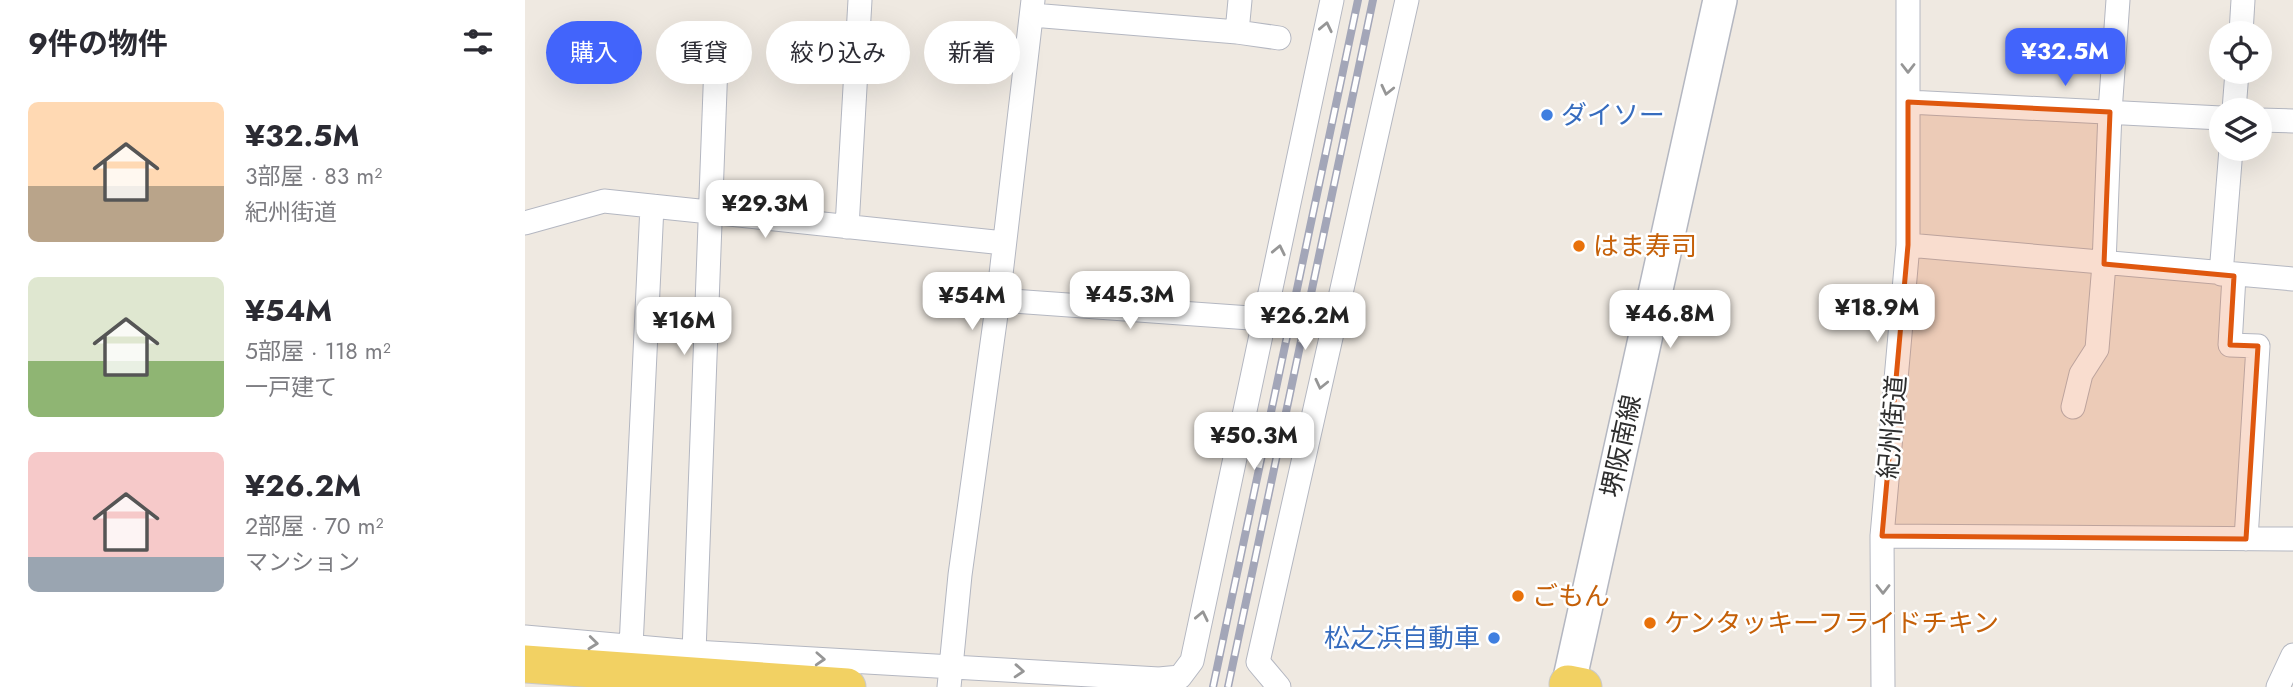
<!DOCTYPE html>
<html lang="ja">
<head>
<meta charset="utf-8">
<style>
	:root { --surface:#fff; --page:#f7f7f7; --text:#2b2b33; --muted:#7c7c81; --accent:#4264fb }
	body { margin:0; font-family:Jost,"Noto Sans JP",sans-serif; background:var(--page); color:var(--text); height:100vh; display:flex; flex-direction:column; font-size:26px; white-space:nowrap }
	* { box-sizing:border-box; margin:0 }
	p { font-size:23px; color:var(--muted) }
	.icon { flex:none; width:38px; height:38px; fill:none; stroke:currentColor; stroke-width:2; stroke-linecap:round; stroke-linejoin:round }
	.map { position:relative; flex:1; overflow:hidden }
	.drawer { display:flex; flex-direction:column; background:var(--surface); width:525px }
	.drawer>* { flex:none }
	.banner { position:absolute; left:21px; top:21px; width:665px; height:63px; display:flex; gap:14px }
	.tools { position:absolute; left:1684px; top:21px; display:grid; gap:14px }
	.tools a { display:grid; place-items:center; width:63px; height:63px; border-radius:50%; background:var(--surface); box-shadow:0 7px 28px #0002; font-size:35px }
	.price { position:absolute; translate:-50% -60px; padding:0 16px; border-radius:14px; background:#fff; color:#222; font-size:23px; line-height:46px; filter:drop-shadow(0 2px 4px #0008) }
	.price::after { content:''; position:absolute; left:50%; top:42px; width:21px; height:16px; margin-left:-10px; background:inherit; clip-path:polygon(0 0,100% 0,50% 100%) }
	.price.current { background:var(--accent); color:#fff }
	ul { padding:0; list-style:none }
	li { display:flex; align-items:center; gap:21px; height:175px; padding:0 28px }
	li span { display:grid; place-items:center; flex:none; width:196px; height:140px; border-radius:10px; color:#555 }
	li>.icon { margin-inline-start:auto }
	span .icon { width:84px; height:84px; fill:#fffc; stroke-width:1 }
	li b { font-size:30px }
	h2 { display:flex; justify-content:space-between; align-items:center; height:84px; padding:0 28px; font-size:30px }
	.tag { padding:0 24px; border-radius:32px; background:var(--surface); box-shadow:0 7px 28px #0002; font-size:24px; line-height:63px }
	.tag.current { background:var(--accent); color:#fff }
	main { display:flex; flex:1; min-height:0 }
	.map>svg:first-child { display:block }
</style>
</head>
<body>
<main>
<section class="drawer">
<h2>9件の物件<svg class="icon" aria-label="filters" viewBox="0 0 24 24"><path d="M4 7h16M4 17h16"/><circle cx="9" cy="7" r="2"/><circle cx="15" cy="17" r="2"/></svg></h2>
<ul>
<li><span style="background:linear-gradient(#ffd9b3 60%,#b9a48a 0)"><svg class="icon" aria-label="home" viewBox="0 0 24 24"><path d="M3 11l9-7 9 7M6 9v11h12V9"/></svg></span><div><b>¥32.5M</b><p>3部屋 · 83 m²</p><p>紀州街道</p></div></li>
<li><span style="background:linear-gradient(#dfe7d0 60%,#8fb573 0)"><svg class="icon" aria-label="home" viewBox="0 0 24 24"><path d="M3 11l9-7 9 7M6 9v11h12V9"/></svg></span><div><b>¥54M</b><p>5部屋 · 118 m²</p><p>一戸建て</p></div></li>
<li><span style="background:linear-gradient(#f6c9c9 75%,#9aa5b1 0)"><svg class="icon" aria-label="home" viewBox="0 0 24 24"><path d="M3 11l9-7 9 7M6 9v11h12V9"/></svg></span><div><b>¥26.2M</b><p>2部屋 · 70 m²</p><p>マンション</p></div></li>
</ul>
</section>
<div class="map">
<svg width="1768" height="687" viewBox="0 0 1768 687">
	<rect width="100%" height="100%" fill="#efe9e1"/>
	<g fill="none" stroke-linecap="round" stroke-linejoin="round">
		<g stroke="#b4b7c1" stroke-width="25">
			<path id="street" d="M 507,15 L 712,32 L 754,38
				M 712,32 L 715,0
				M 1716,33 L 1718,0
				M 1383,102 L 1696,118
				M 1709,110 L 1712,72
				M 1734,120 L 1768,121
				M 0,223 L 79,201 L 479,243
				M 322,227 L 335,0
				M 1383,245 L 1768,279
				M 1696,274 L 1706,149
				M 1709,276 L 1705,345 L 1733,346 L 1721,539
				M 473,300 L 739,319
				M 1548,407 L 1556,374 L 1572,349 L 1579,264 L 1585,112 L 1593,0
				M 1357,536 L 1768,539
				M 0,637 L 169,652 L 634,679 L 655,677 L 667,661 L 807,0
				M 106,647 L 127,206
				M 169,652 L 191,63
				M 424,687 L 435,575 L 473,300 L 508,0
				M 754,687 L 733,662 L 882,0
				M 1358,687 L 1357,536 L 1383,245 L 1383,0
				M 1753,687 L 1768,655"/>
		</g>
		<g stroke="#b4b7c1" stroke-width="36">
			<path id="secondary" d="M 1043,687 L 1195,0"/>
		</g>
		<g stroke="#c9c9c9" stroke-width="39">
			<path id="primary" d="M 0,664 L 322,687
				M 1043,684 L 1058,687"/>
		</g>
		<use href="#street" stroke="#fff" stroke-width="23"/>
		<use href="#secondary" stroke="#fff" stroke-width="33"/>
		<use href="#primary" stroke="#f2d163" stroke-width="37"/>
		<g stroke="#a3a6b8" stroke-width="8">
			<path id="rail" d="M 688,687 L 833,0
				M 703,687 L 848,0"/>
		</g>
		<use href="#rail" stroke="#fff" stroke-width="5" stroke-dasharray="16" stroke-linecap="butt"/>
	</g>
	<defs><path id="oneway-chevron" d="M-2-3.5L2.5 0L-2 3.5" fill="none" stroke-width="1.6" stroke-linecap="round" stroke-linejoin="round" transform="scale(1.75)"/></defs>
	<g stroke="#969696">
		<use href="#oneway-chevron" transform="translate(801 27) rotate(-78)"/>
		<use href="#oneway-chevron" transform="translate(1383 68) rotate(90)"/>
		<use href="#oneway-chevron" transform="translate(862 90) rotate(103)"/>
		<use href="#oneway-chevron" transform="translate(754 250) rotate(-78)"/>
		<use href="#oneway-chevron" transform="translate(796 384) rotate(103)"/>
		<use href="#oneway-chevron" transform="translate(1358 589) rotate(90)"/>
		<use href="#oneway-chevron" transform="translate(677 616) rotate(-78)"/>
		<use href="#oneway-chevron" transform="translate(68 643) rotate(6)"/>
		<use href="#oneway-chevron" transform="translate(295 659) rotate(3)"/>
		<use href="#oneway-chevron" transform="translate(494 671) rotate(4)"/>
	</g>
	<path fill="#df570e" fill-opacity="0.2" stroke="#df570e" stroke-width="5" stroke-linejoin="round" d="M 1383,102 L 1585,112 L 1579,264 L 1709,276 L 1705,345 L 1733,346 L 1721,539 L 1357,536 L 1383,245 Z"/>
	<g fill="#3f7fe0" stroke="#fff" stroke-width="2.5">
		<circle cx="1022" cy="115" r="7"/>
		<circle cx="969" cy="638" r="7"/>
	</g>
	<g fill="#e8710a" stroke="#fff" stroke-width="2.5">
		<circle cx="1054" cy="246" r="7"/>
		<circle cx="993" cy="596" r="7"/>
		<circle cx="1125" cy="623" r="7"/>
	</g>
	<g text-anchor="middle" stroke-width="5" stroke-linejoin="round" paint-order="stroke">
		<g font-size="26" fill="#366cbe" stroke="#fff" text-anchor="start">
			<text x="1036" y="124">ダイソー</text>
			<text x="955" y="647" text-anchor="end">松之浜自動車</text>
		</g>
		<g font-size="26" fill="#c56008" stroke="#fff" text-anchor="start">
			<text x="1068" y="255">はま寿司</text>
			<text x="1007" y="605">ごもん</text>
			<text x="1139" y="632">ケンタッキーフライドチキン</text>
		</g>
		<g font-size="26" fill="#2e2e2e" stroke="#fff">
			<text transform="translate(1367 427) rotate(-85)" y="9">紀州街道</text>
			<text transform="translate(1096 446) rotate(-78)" y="9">堺阪南線</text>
		</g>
	</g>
</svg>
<div class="tools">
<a><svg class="icon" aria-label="locate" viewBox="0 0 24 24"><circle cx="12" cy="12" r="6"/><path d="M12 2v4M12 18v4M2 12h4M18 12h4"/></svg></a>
<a><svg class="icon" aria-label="layers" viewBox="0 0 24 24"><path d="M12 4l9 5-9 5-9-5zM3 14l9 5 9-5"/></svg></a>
</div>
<b class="price current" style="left:1540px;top:88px">¥32.5M</b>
<b class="price" style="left:240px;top:240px">¥29.3M</b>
<b class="price" style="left:605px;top:331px">¥45.3M</b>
<b class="price" style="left:447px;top:332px">¥54M</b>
<b class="price" style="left:1352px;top:344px">¥18.9M</b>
<b class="price" style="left:1145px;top:350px">¥46.8M</b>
<b class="price" style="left:780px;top:352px">¥26.2M</b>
<b class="price" style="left:159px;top:357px">¥16M</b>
<b class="price" style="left:729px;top:472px">¥50.3M</b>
<div class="banner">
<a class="tag current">購入</a>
<a class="tag">賃貸</a>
<a class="tag">絞り込み</a>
<a class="tag">新着</a>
</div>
</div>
</main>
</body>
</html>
